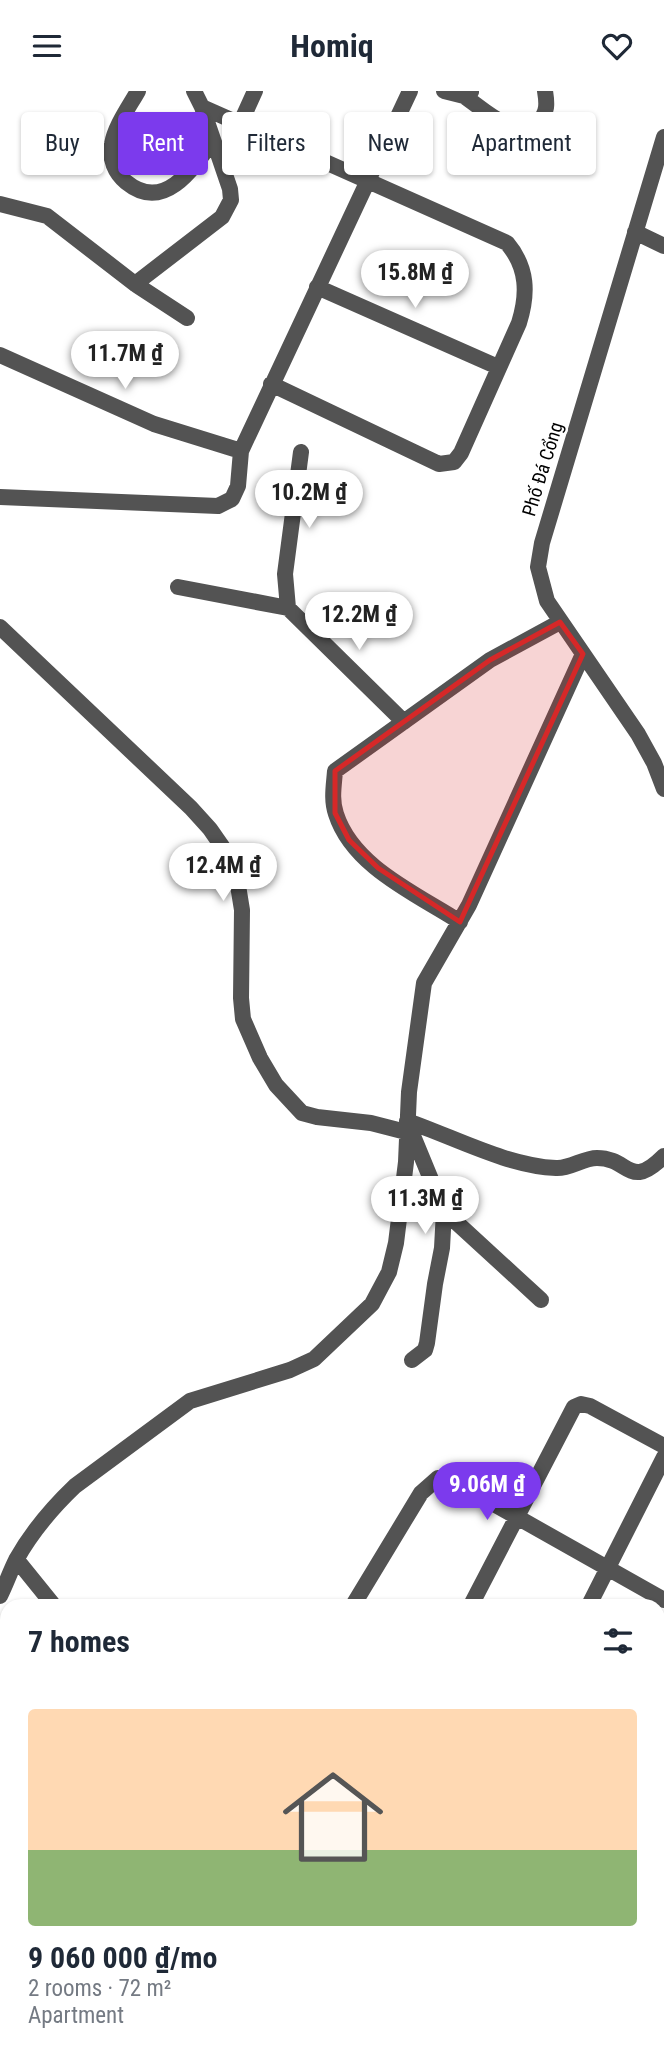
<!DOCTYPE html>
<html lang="en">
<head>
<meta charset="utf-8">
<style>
	:root { --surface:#fff; --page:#f2f2f3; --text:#1f2937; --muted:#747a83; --accent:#7c3aed }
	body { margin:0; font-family:"Roboto Condensed",sans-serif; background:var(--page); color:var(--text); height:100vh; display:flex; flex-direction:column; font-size:26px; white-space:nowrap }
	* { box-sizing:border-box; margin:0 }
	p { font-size:23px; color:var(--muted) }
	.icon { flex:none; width:38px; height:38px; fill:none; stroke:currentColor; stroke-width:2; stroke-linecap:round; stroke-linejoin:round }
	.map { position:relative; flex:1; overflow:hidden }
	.details { position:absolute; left:0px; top:1508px; width:665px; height:471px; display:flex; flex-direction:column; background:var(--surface); border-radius:21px 21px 0 0; box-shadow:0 2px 5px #0004 }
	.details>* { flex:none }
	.banner { position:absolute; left:21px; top:21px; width:623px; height:63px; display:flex; gap:14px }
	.price { position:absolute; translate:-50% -60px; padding:0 16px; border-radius:24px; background:#fff; color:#222; font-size:23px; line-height:46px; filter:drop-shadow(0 2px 4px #0008) }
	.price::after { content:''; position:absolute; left:50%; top:42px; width:21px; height:16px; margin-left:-10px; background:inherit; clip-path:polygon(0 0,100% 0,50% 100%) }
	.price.active { background:var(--accent); color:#fff }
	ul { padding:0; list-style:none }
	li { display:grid; align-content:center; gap:14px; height:371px; padding:0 28px }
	li span { display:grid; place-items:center; height:217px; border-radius:7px; color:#555 }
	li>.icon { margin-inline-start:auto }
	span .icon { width:126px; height:126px; fill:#fffc; stroke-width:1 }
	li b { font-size:30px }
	h2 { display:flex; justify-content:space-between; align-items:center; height:84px; padding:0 28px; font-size:30px }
	.tag { padding:0 24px; border-radius:7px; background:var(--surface); box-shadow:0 2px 5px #0004; font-size:24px; line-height:63px }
	.tag.active { background:var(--accent); color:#fff }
	header { display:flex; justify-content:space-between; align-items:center; height:91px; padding:0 28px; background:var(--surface); font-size:32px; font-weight:700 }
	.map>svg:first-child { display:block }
</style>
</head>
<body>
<header><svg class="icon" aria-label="menu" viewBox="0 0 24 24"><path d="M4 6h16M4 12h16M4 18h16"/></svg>Homiq<svg class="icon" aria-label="heart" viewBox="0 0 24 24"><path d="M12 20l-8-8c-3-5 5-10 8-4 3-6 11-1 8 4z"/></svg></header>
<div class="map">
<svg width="664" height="1978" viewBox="0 0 664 1978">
	<rect width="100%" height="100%" fill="#fff"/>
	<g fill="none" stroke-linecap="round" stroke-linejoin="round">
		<g stroke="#dbdbdb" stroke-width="21">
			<path id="major" d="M 658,1889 L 664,1878
				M 607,1978 L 610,1972"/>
		</g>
		<path stroke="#535353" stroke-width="16" d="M 138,0 C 129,16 115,35 112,53 C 109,68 115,82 126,91 C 164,122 193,78 213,49
			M 444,0 L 464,5 L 471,1
			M 464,5 C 482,17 516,51 538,31 C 548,22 547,12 545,0
			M 202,16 L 507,152 C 528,177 528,203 519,232 L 461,362 L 454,371 L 439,373 L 271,293
			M 240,33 L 255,0
			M 664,46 L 542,452 L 538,476 L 547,510 L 638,643 L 654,672 L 664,698
			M 0,113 L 47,125 L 135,193 L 187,227
			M 635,141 L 664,155
			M 135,193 L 222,126 L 231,109 L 230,98 L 202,16 L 194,0
			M 317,196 L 498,276
			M 0,264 L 154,333 L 241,360
			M 0,406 L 218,415 L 232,408 L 238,395 L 241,360 L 410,0
			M 178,496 L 288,517 L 404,631
			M 288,517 L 285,483 L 301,361
			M 0,536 L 191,717 L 210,738 L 226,761 L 236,782 L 242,819 L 241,907 L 243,928 L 260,967 L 276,994 L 302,1022 L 317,1026 L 371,1032 L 406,1041
			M 460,831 C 417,803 353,776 336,723 C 331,709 334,694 335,680 L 490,569 L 560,531
			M 407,1030 C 454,1046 507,1075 556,1077 C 570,1078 583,1067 597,1067 C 630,1067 629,1100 664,1065
			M 409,1035 L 444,1120 L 442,1157 L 435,1193 L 427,1252 L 425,1259 L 412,1269
			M 444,1120 L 541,1209
			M 17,1469 L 55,1516
			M 0,1505 C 6,1493 10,1481 16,1469 C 31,1442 53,1416 75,1395 L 190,1310 L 290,1279 L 314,1268 L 372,1213 L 389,1181 L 396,1152 L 406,1071 L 409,1001 L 424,892 L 469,814 L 583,563
			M 352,1516 L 421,1402 L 438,1387 L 453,1390 L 664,1509
			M 470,1516 L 574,1316 L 581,1313 L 590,1315 L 664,1355
			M 588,1516 L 664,1366
			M 658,1604 L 664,1593
			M 658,1722 L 664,1726
			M 351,1972 L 361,1978
			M 78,1978 L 81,1972
			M 194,1978 L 197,1972
			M 315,1978 L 318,1972
			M 448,1978 L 451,1972"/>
		<use href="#major" stroke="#000" stroke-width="18"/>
	</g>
	<path fill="#d62828" fill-opacity="0.2" stroke="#d62828" stroke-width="5" stroke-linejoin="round" d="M 560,531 L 583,563 L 460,831 L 378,777 L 349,749 L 335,722 L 335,680 L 490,569 Z"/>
	<g text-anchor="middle" stroke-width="5" stroke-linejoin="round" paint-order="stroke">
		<g font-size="19" fill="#000" stroke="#fff">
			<text transform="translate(542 378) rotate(-73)" y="7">Phố Đá Cổng</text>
		</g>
	</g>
</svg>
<b class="price" style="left:415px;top:219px">15.8M ₫</b>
<b class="price" style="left:125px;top:300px">11.7M ₫</b>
<b class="price" style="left:309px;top:439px">10.2M ₫</b>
<b class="price" style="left:359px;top:561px">12.2M ₫</b>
<b class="price" style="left:223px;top:812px">12.4M ₫</b>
<b class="price" style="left:425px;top:1145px">11.3M ₫</b>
<b class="price active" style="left:487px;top:1431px">9.06M ₫</b>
<div class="banner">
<a class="tag">Buy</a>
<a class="tag active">Rent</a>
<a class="tag">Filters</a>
<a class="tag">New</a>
<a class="tag">Apartment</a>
</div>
<section class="details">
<h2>7 homes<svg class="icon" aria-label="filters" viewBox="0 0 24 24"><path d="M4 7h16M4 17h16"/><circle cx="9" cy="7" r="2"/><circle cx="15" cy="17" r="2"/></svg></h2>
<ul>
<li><span style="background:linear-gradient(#ffd9b3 65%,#8fb573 0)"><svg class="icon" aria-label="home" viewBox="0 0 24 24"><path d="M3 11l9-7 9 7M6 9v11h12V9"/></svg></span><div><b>9 060 000 ₫/mo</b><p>2 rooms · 72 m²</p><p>Apartment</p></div></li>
</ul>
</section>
</div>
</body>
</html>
